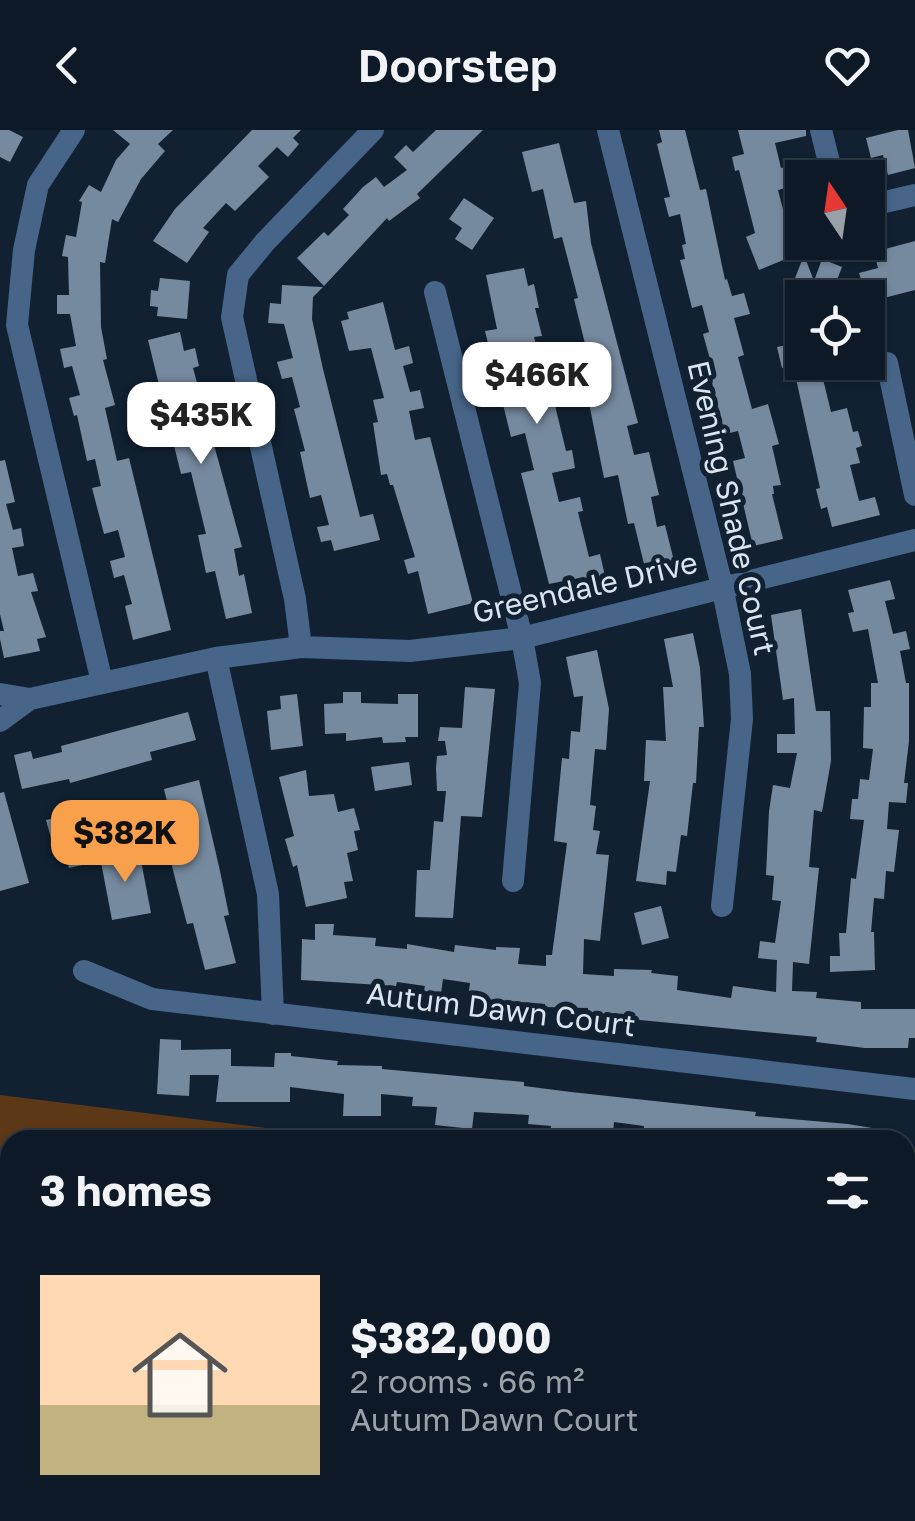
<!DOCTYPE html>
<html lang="en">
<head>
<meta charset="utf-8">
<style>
	:root { --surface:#0d1926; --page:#16222e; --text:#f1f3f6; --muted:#9aa0a7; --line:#2d3843; --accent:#f9a04c }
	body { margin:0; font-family:"Golos Text",sans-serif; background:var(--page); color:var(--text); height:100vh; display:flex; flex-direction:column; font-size:38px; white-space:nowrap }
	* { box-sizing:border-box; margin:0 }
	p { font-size:32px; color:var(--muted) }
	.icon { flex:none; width:55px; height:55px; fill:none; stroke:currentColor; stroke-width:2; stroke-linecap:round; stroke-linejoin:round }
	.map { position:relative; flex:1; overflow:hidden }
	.panel { position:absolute; left:0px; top:1000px; width:915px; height:392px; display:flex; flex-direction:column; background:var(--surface); border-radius:30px 30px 0 0; box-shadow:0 2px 8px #0004,0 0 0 2px var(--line) }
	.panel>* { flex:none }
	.needle { width:65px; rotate:347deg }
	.controls { position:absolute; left:785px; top:30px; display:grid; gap:20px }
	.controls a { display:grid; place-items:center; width:100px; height:100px; border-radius:0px; background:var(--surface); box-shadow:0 2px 8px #0004,0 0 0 2px var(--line); font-size:50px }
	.price { position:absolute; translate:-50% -85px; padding:0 22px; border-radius:20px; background:#fff; color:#222; font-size:32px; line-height:65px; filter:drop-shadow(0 2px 5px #0008) }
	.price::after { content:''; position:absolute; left:50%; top:60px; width:30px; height:22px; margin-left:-15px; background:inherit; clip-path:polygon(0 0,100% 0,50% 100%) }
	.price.selected { background:var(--accent); color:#111 }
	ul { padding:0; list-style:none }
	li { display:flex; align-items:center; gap:30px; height:250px; padding:0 40px }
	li+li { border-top:2px solid var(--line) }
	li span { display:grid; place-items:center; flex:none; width:280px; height:200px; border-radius:0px; color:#555 }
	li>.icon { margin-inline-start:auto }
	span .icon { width:120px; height:120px; fill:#fffc; stroke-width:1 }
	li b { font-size:42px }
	h2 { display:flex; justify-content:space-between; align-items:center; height:120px; padding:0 40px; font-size:42px }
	header { display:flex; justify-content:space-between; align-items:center; height:130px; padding:0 40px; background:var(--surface); font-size:45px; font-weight:600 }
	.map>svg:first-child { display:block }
</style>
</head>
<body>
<header><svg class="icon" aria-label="back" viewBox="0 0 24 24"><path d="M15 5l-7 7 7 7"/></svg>Doorstep<svg class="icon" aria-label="heart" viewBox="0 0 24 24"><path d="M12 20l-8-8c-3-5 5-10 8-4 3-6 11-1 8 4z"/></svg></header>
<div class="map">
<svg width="915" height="1391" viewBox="0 0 915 1391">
	<rect width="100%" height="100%" fill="#112132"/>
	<path fill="#5c3816" d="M 0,965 L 362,1010 L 10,1010 L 10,1066 L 0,1065 Z
		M 905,1078 L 915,1079 L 915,1171 L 905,1170 Z"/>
	<path fill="#768a9f" d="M 0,0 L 9,0 L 23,7 L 10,32 L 0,27 Z
		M 113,0 L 173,0 L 158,14 L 165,21 L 141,49 L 118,92 L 112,89 L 105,133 L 100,132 L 101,197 L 107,229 L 103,230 L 115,275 L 105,278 L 117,331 L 129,328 L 171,500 L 133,510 L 125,476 L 132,474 L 124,445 L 114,448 L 110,431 L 125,427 L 118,400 L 104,404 L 92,358 L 101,356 L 95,329 L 87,331 L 77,285 L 74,286 L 69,268 L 80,265 L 72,236 L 64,238 L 60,219 L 76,216 L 70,184 L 57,184 L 57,165 L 69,165 L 68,127 L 62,126 L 66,105 L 76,107 L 82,72 L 79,71 L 89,55 L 101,62 L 116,30 L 130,14 Z
		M 252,0 L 301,0 L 293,8 L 299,14 L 288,27 L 277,17 L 258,36 L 269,47 L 235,81 L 226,73 L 203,98 L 209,102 L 187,133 L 153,111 L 175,79 Z
		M 436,0 L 483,0 L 417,64 L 420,68 L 389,91 L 387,88 L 324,156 L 297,128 L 324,102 L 328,106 L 349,85 L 343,79 L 363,57 L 376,47 L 384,57 L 407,40 L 394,27 L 406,15 L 413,22 Z
		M 659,0 L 685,0 L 700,60 L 706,59 L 725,150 L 727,149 L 732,166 L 744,163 L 750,184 L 734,188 L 744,225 L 738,227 L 752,279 L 768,274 L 779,314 L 772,316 L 781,355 L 773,356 L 774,364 L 772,364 L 783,409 L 753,416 L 733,331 L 745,328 L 738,301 L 725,304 L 709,241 L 713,240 L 703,204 L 709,202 L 702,175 L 692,178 L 680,130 L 685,129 L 682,115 L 686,114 L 680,84 L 669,87 L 664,68 L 670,67 L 657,14 L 662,12 Z
		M 738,0 L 806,0 L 806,6 L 775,13 L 781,38 L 792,36 L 797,55 L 778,60 L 786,91 L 790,90 L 803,122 L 759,140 L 746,107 L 755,103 L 739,40 L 735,41 L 732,27 L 744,24 Z
		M 898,0 L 908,0 L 915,38 L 888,45 L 883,25 L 871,28 L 866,8 Z
		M 559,13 L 574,73 L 586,71 L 591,113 L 638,293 L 627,296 L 634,325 L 649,322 L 659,365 L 651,367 L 657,397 L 665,395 L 674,431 L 645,438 L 634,393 L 628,394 L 618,345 L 604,348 L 587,263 L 592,262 L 581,215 L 585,214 L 574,169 L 578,168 L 562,107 L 554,109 L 543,59 L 532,62 L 522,22 Z
		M 464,68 L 494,88 L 472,120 L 455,109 L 462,98 L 449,89 Z
		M 915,111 L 915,160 L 868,172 L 859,143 L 878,138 L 874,122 Z
		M 804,125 L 814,151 L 822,129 L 842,137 L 830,168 L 802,168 L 802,181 L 785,174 Z
		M 524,138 L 528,156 L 534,154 L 539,178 L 535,178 L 542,206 L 534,207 L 541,235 L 545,234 L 566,321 L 572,320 L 575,338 L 552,343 L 559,372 L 580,367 L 583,381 L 578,382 L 589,427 L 600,424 L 605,446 L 585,451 L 584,447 L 549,454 L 521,343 L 534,340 L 525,303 L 511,307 L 485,201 L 497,199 L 486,145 Z
		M 160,148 L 190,151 L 187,189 L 157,186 L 158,177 L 150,176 L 151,160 L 158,161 Z
		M 282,155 L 323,157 L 313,167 L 312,189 L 323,239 L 360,387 L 373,384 L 380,410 L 334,421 L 331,410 L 321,412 L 317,397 L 329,395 L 321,365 L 310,368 L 306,350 L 300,322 L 305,321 L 294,279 L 300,277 L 292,247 L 282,249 L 277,232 L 293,228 L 284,194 L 268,193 L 270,173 L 281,174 Z
		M 383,172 L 395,220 L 409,216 L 413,233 L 403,236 L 410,262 L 420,260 L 424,278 L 409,281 L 415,310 L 430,307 L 473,473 L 428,484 L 418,441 L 408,444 L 404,430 L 415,427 L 393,355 L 390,355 L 387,344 L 381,345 L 373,293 L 378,292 L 373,270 L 384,268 L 371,218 L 349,221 L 341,191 L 349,189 L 347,182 Z
		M 180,202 L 184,221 L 195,218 L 199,236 L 193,238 L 242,417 L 234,419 L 239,446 L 244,444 L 252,483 L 226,489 L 215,441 L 206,443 L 198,405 L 206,404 L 191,342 L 181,344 L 148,210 Z
		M 802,212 L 802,232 L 825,232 L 828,248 L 823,249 L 831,282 L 847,278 L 853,302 L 858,301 L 862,316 L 856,318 L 860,333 L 850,335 L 859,371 L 875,367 L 880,385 L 832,397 L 827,377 L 821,379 L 816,359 L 820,358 L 793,235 L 782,238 L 777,217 Z
		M 5,330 L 15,372 L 6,374 L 13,400 L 21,398 L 24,416 L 12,418 L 18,446 L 33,443 L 38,461 L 31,462 L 46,507 L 37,509 L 40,521 L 4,528 L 0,509 L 0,501 L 4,501 L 0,484 L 0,331 Z
		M 890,450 L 895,469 L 885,471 L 893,504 L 906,501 L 910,519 L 900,521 L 906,553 L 909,553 L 909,611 L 904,653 L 908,653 L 906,673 L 889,672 L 887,699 L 899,700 L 894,742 L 886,741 L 884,769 L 874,768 L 871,802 L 874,802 L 875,840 L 830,842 L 830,826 L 840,826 L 839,803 L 846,803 L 851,748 L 856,749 L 864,690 L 850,689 L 852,669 L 858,669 L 860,649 L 869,650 L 873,619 L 863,618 L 864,577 L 871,577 L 871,553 L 878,553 L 868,499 L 853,502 L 848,483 L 854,482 L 848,460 Z
		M 801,479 L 816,581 L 830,581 L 831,631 L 822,682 L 814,680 L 809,737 L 819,738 L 809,834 L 793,832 L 792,861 L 817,862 L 816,868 L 861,872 L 861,879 L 915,879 L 915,908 L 909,908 L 908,918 L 865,918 L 816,912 L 817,907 L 588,885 L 588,878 L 545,877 L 545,874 L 468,868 L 470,853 L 443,849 L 441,864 L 424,861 L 425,856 L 397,852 L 396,856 L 301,850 L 302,809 L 315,810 L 315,794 L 334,794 L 333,805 L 376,808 L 375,816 L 407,819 L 407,814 L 454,822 L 455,815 L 496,820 L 496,817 L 520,818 L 518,834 L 546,836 L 546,825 L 552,825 L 567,713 L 554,711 L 562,628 L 569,629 L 571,601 L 580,602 L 583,566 L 574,567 L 566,527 L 597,520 L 609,579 L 606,620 L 595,619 L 590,675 L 596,676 L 593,700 L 600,701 L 596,724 L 609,725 L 600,811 L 584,809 L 583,844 L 614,846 L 614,839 L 652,840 L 651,843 L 678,846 L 677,860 L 731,868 L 733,856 L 776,862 L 777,830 L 758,828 L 760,811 L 775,813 L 781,771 L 772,770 L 774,746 L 766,745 L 769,681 L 773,655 L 790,658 L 797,623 L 777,623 L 777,604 L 795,604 L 794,568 L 783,570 L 771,485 Z
		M 693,503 L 700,538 L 704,597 L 699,597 L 696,653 L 693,653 L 687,706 L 681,705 L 676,742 L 667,741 L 666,755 L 636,751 L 650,651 L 644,651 L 646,610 L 666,611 L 663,557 L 673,557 L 664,509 Z
		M 465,557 L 495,559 L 482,687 L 461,686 L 453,788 L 415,787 L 417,740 L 430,740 L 434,691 L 443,692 L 446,661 L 437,661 L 436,638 L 437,626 L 447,625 L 445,611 L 438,611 L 440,597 L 462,598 Z
		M 343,562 L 361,562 L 361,573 L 398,574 L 398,564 L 418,564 L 418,607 L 405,607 L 406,612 L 383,613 L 382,607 L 346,611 L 346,603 L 325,604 L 324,574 L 343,573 Z
		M 297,564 L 303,616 L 271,620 L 267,581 L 281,579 L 280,566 Z
		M 188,582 L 196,610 L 150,622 L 152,630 L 110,642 L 70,653 L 69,649 L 22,659 L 14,625 L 31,621 L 33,629 L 62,622 L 61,616 Z
		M 409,632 L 412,655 L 375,661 L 371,637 Z
		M 306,640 L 309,666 L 334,664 L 338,682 L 354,678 L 360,700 L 354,701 L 358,720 L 347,723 L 353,751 L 344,752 L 347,768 L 306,777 L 297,735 L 293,737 L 285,709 L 294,706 L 279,647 Z
		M 199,650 L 220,741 L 229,785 L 224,786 L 236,833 L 205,840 L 193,793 L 187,794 L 176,752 L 171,732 L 178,731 L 170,697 L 162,699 L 158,683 L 169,680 L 164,659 Z
		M 4,662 L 29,753 L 0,761 L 0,663 Z
		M 78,682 L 91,733 L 69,738 L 61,705 L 51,708 L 46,690 Z
		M 139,720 L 151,783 L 112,790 L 100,727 Z
		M 661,776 L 669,808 L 642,815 L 634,783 Z
		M 160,909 L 181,910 L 181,920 L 231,919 L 231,936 L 274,937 L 275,923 L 291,923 L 291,926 L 338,931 L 337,935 L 382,936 L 382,939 L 524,952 L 524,956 L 571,962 L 756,982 L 755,986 L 848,994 L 890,1001 L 890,1010 L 664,1010 L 665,1006 L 643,1003 L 644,996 L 614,992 L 613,1003 L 567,999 L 567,1005 L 550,1003 L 551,996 L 528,994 L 529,985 L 474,982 L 472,999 L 435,995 L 437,977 L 412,976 L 413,967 L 381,964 L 381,986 L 343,986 L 344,964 L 290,957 L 290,972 L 216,972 L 219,945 L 190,945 L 189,966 L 157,964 Z"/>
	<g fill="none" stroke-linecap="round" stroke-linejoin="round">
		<path stroke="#466588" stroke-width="22" d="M 74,0 L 38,55 L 24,120 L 17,195 L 102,552
			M 608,0 L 722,456 L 740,544 L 742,589 L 722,776
			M 821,0 L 833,48
			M 868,76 L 915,65
			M 435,162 L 522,508 L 530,553 L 513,751
			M 887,233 L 915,365
			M 301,517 L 295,469 L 232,187 L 238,145 L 265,112 L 373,0
			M 216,528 L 268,764 L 273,884
			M 0,564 L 30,569 L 216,528 L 301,517 L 410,521 L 522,508 L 915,410
			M 0,591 L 30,569
			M 84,841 L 152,869 L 915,959
			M 0,1174 L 10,1172
			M 905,1266 L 915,1268
			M 248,1382 L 250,1391
			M 666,1382 L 679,1391
			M 844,1382 L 845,1391
			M 133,1391 L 133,1382"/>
		<path stroke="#68abf3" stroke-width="25" d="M 0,1200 L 10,1233
			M 0,1289 L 10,1286
			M 0,1339 L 10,1368
			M 60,1382 L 63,1391"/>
	</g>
	<g text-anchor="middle" stroke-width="10" stroke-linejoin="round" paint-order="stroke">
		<g font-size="30" fill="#dae5f1" stroke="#112132">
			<text transform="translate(731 378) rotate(77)" y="10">Evening Shade Court</text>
			<text transform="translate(585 458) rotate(-13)" y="10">Greendale Drive</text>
			<text transform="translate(501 880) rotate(7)" y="10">Autum Dawn Court</text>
		</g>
	</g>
</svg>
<div class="controls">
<a><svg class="needle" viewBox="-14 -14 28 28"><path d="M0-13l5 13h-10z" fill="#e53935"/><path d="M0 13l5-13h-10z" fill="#9aa0a7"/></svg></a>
<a><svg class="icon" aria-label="locate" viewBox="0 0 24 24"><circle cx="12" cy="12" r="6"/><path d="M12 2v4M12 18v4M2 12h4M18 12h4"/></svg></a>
</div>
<b class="price" style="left:537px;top:297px">$466K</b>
<b class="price" style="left:201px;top:337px">$435K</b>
<b class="price selected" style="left:125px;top:755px">$382K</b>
<section class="panel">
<h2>3 homes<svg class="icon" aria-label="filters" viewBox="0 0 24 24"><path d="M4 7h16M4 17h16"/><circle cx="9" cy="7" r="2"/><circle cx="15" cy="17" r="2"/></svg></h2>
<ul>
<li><span style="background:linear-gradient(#ffd9b3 65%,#c2b280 0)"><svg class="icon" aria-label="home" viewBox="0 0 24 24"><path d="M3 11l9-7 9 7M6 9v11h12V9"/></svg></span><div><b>$382,000</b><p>2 rooms · 66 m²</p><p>Autum Dawn Court</p></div></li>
</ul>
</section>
</div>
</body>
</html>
